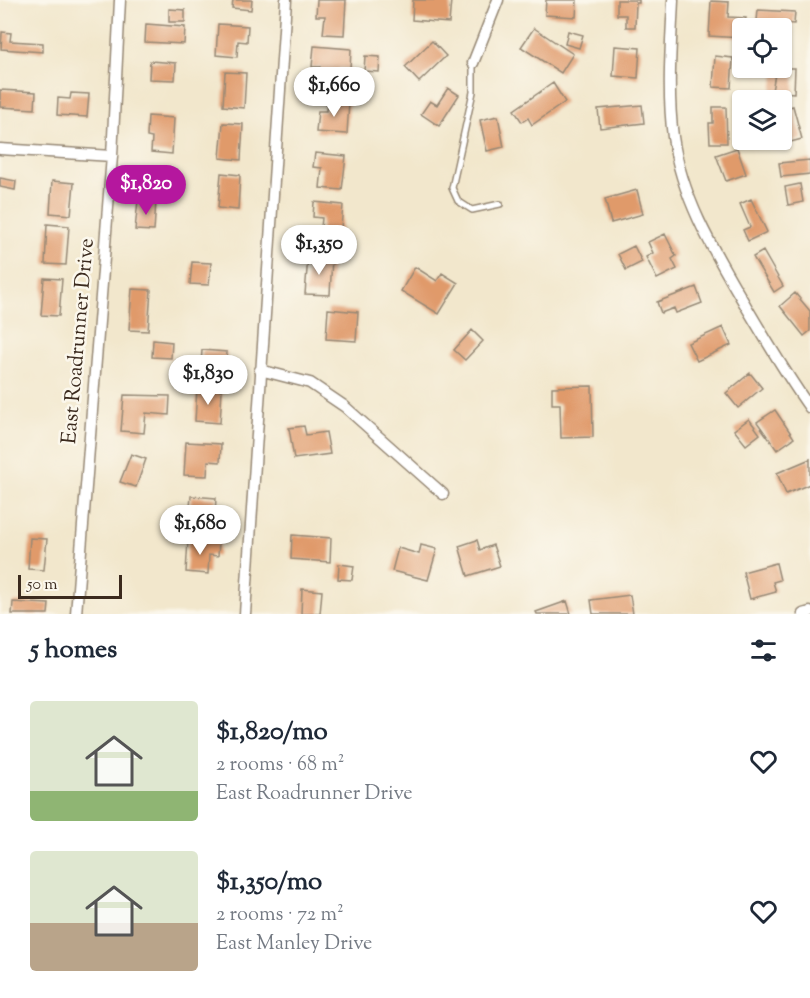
<!DOCTYPE html>
<html lang="en">
<head>
<meta charset="utf-8">
<style>
	:root { --surface:#fff; --page:#f2f2f3; --text:#1f2937; --muted:#747a83; --accent:#b5179e }
	body { margin:0; font-family:"Sorts Mill Goudy",serif; background:var(--page); color:var(--text); height:100vh; display:flex; flex-direction:column; font-size:22px; white-space:nowrap }
	* { box-sizing:border-box; margin:0 }
	p { font-size:20px; color:var(--muted) }
	.icon { flex:none; width:33px; height:33px; fill:none; stroke:currentColor; stroke-width:2; stroke-linecap:round; stroke-linejoin:round }
	.map { position:relative; height:614px; overflow:hidden }
	.panel { display:flex; flex-direction:column; background:var(--surface); flex:1 }
	.panel>* { flex:none }
	.fabs { position:absolute; left:732px; top:18px; display:grid; gap:12px }
	.fabs a { display:grid; place-items:center; width:60px; height:60px; border-radius:6px; background:var(--surface); box-shadow:0 2px 4px #0004; font-size:30px }
	.scale { position:absolute; left:18px; bottom:15px; width:104px; box-sizing:border-box; padding-left:6px; border:3px solid #3b2a1e; border-top:0; font-size:16px; line-height:21px; white-space:nowrap; color:#3b2a1e; -webkit-text-stroke:4px #fbf7ec; paint-order:stroke }
	.price { position:absolute; translate:-50% -51px; padding:0 14px; border-radius:21px; background:#fff; color:#222; font-size:20px; line-height:39px; filter:drop-shadow(0 2px 3px #0008) }
	.price::after { content:''; position:absolute; left:50%; top:36px; width:18px; height:14px; margin-left:-9px; background:inherit; clip-path:polygon(0 0,100% 0,50% 100%) }
	.price.current { background:var(--accent); color:#fff }
	ul { padding:0; list-style:none }
	li { display:flex; align-items:center; gap:18px; height:150px; padding:0 30px }
	li span { display:grid; place-items:center; flex:none; width:168px; height:120px; border-radius:6px; color:#555 }
	li>.icon { margin-inline-start:auto }
	span .icon { width:72px; height:72px; fill:#fffc; stroke-width:1 }
	li b { font-size:26px }
	h2 { display:flex; justify-content:space-between; align-items:center; height:72px; padding:0 30px; font-size:26px }
	.map>svg:first-child { display:block }
</style>
</head>
<body>
<div class="map">
<svg width="810" height="614" viewBox="0 0 810 614">
	<rect width="100%" height="100%" fill="#fbf7ec"/>
	<filter id="ink" filterUnits="userSpaceOnUse"><feTurbulence type="fractalNoise" baseFrequency=".0167" numOctaves="2"/><feDisplacementMap in="SourceGraphic" scale="12" xChannelSelector="R" yChannelSelector="G"/><feConvolveMatrix kernelMatrix="1 2 1 2 8 2 1 2 1" color-interpolation-filters="sRGB"/></filter>
	<filter id="wash" filterUnits="userSpaceOnUse"><feTurbulence type="fractalNoise" baseFrequency=".008" numOctaves="4" result="noise"/><feDisplacementMap in="SourceGraphic" scale="24" xChannelSelector="R" yChannelSelector="G"/><feGaussianBlur stdDeviation="1.35" result="paint"/><feColorMatrix in="noise" values="0 0 0 0 0 0 0 0 0 0 0 0 0 0 0 0 0 1.4 0 .05"/><feComposite in="paint" operator="in"/></filter>
	<g filter="url(#wash)">
		<rect width="100%" height="100%" fill="#f2e7cc"/>
		<g id="blocks">
			<path fill="#e09a6a" d="M 233,0 L 252,0 L 251,10 L 232,8 Z
				M 317,0 L 346,0 L 344,35 L 323,34 L 325,16 L 316,16 Z
				M 413,0 L 451,0 L 449,23 L 412,20 Z
				M 546,0 L 577,0 L 576,17 L 545,15 Z
				M 617,0 L 639,0 L 639,3 L 636,3 L 635,27 L 626,27 L 626,15 L 617,15 Z
				M 711,1 L 729,2 L 728,17 L 746,18 L 742,38 L 709,36 Z
				M 169,9 L 185,10 L 185,22 L 169,22 Z
				M 758,10 L 795,12 L 794,24 L 757,21 Z
				M 146,24 L 185,27 L 184,44 L 145,42 Z
				M 218,24 L 248,26 L 247,42 L 238,41 L 237,57 L 216,55 Z
				M 534,28 L 573,54 L 561,73 L 521,47 Z
				M 568,31 L 583,35 L 579,48 L 565,44 Z
				M 2,32 L 11,33 L 10,41 L 43,43 L 43,52 L 1,49 Z
				M 432,41 L 446,56 L 419,82 L 405,67 Z
				M 314,46 L 351,49 L 350,69 L 339,68 L 337,83 L 319,82 L 320,67 L 312,67 Z
				M 615,46 L 640,48 L 638,78 L 613,76 Z
				M 365,56 L 380,57 L 379,72 L 364,71 Z
				M 715,56 L 733,58 L 731,88 L 713,87 Z
				M 150,61 L 176,63 L 175,80 L 149,79 Z
				M 776,68 L 795,68 L 794,93 L 772,91 Z
				M 225,72 L 246,73 L 244,108 L 223,106 Z
				M 553,83 L 565,102 L 532,125 L 528,118 L 522,122 L 514,110 Z
				M 448,88 L 459,95 L 439,126 L 421,114 L 430,101 L 437,105 Z
				M 0,90 L 36,92 L 35,109 L 0,107 Z
				M 71,93 L 89,94 L 87,117 L 57,115 L 58,98 L 70,99 Z
				M 327,100 L 349,102 L 347,134 L 316,132 L 318,111 L 326,111 Z
				M 642,105 L 644,123 L 600,128 L 598,109 Z
				M 793,106 L 802,139 L 783,144 L 782,109 Z
				M 713,107 L 726,107 L 727,143 L 710,143 L 709,123 L 713,123 Z
				M 148,116 L 174,118 L 172,154 L 151,152 L 152,138 L 147,137 Z
				M 498,116 L 504,147 L 487,151 L 480,120 Z
				M 223,123 L 243,124 L 241,160 L 220,158 Z
				M 737,148 L 746,174 L 726,181 L 716,155 Z
				M 315,153 L 346,156 L 342,190 L 320,188 L 322,168 L 313,167 Z
				M 810,160 L 810,174 L 781,177 L 779,163 Z
				M 221,173 L 240,175 L 238,210 L 218,208 Z
				M 173,175 L 184,180 L 177,191 L 167,185 Z
				M 0,178 L 16,181 L 15,190 L 0,187 Z
				M 52,181 L 74,183 L 71,215 L 50,213 Z
				M 800,184 L 803,202 L 788,205 L 785,187 Z
				M 637,190 L 643,214 L 611,223 L 605,199 Z
				M 751,199 L 767,232 L 748,241 L 743,230 L 750,227 L 740,204 Z
				M 138,200 L 156,201 L 154,231 L 135,230 Z
				M 314,202 L 343,205 L 340,239 L 320,237 L 322,218 L 313,217 Z
				M 47,224 L 69,226 L 66,265 L 45,264 Z
				M 665,234 L 676,256 L 672,259 L 677,269 L 657,279 L 646,257 L 653,253 L 648,242 Z
				M 634,246 L 642,262 L 626,270 L 618,254 Z
				M 763,251 L 783,286 L 774,292 L 753,257 Z
				M 308,257 L 332,258 L 330,295 L 305,294 Z
				M 192,262 L 211,263 L 209,285 L 190,284 Z
				M 415,267 L 437,281 L 442,273 L 458,283 L 439,314 L 401,291 Z
				M 44,278 L 62,279 L 59,316 L 41,315 Z
				M 696,287 L 702,303 L 676,313 L 674,308 L 661,313 L 657,302 Z
				M 132,289 L 151,290 L 148,331 L 129,330 Z
				M 795,293 L 810,311 L 810,331 L 804,336 L 780,306 Z
				M 328,309 L 358,312 L 356,341 L 326,339 Z
				M 723,327 L 731,345 L 697,361 L 688,343 Z
				M 472,330 L 483,341 L 465,360 L 454,350 Z
				M 153,340 L 172,342 L 171,358 L 152,357 Z
				M 202,350 L 227,352 L 225,380 L 200,378 Z
				M 750,373 L 762,388 L 738,408 L 726,393 Z
				M 592,386 L 593,437 L 561,438 L 560,404 L 552,404 L 552,387 Z
				M 197,388 L 222,390 L 220,423 L 195,421 Z
				M 124,395 L 170,396 L 169,415 L 146,413 L 144,433 L 121,431 Z
				M 775,410 L 794,438 L 777,450 L 757,422 Z
				M 749,419 L 760,434 L 746,445 L 734,430 Z
				M 304,426 L 306,435 L 326,432 L 330,454 L 294,459 L 289,428 Z
				M 186,442 L 221,444 L 220,462 L 208,461 L 207,476 L 184,475 Z
				M 131,454 L 146,459 L 136,487 L 120,482 Z
				M 810,459 L 810,484 L 786,494 L 777,473 Z
				M 191,496 L 216,498 L 214,531 L 188,530 Z
				M 292,535 L 331,538 L 330,562 L 291,559 Z
				M 30,538 L 47,539 L 44,570 L 28,569 Z
				M 188,540 L 219,542 L 218,556 L 209,555 L 208,574 L 186,572 Z
				M 477,540 L 480,550 L 493,545 L 500,566 L 468,576 L 459,546 Z
				M 421,545 L 437,549 L 428,580 L 392,571 L 398,548 L 419,554 Z
				M 776,563 L 780,580 L 773,582 L 776,592 L 750,599 L 743,572 Z
				M 339,564 L 354,566 L 352,580 L 338,579 Z
				M 302,589 L 322,591 L 320,614 L 301,614 Z
				M 630,595 L 633,614 L 593,614 L 591,600 Z
				M 567,601 L 571,614 L 537,614 L 536,612 Z
				M 13,602 L 49,604 L 48,614 L 12,614 Z"/>
		</g>
	</g>
	<g filter="url(#ink)">
		<use href="#blocks" fill-opacity="0" stroke="#968875" stroke-width="1.5"/>
		<g fill="none" stroke-linecap="round" stroke-linejoin="round">
			<g stroke="#968875" stroke-width="8">
				<path id="lane" d="M 473,63 L 473,92 L 452,188 L 458,201 L 472,210 L 500,204"/>
			</g>
			<g stroke="#968875" stroke-width="13">
				<path id="street" d="M 673,0 C 671,46 667,91 673,137 C 682,200 715,253 747,308 C 767,342 787,376 810,408
					M 473,63 L 498,0
					M 0,149 L 112,156
					M 260,370 L 310,383 L 344,406 L 443,494
					M 76,614 L 112,156 L 120,0
					M 245,614 L 286,0
					M 803,614 L 810,612"/>
			</g>
			<use href="#lane" stroke="#fff" stroke-width="5"/>
			<use href="#street" stroke="#fff" stroke-width="10"/>
		</g>
	</g>
	<g text-anchor="middle" stroke-width="5" stroke-linejoin="round" paint-order="stroke">
		<g font-size="21" fill="#3b2a1e" stroke="#fbf7ec">
			<text transform="translate(77 341) rotate(-85)" y="7">East Roadrunner Drive</text>
		</g>
	</g>
</svg>
<div class="fabs">
<a><svg class="icon" aria-label="locate" viewBox="0 0 24 24"><circle cx="12" cy="12" r="6"/><path d="M12 2v4M12 18v4M2 12h4M18 12h4"/></svg></a>
<a><svg class="icon" aria-label="layers" viewBox="0 0 24 24"><path d="M12 4l9 5-9 5-9-5zM3 14l9 5 9-5"/></svg></a>
</div>
<div class="scale">50 m</div>
<b class="price" style="left:334px;top:118px">$1,660</b>
<b class="price current" style="left:146px;top:216px">$1,820</b>
<b class="price" style="left:319px;top:276px">$1,350</b>
<b class="price" style="left:208px;top:406px">$1,830</b>
<b class="price" style="left:200px;top:556px">$1,680</b>
</div>
<section class="panel">
<h2>5 homes<svg class="icon" aria-label="filters" viewBox="0 0 24 24"><path d="M4 7h16M4 17h16"/><circle cx="9" cy="7" r="2"/><circle cx="15" cy="17" r="2"/></svg></h2>
<ul>
<li><span style="background:linear-gradient(#dfe7d0 75%,#8fb573 0)"><svg class="icon" aria-label="home" viewBox="0 0 24 24"><path d="M3 11l9-7 9 7M6 9v11h12V9"/></svg></span><div><b>$1,820/mo</b><p>2 rooms · 68 m²</p><p>East Roadrunner Drive</p></div><svg class="icon" aria-label="heart" viewBox="0 0 24 24"><path d="M12 20l-8-8c-3-5 5-10 8-4 3-6 11-1 8 4z"/></svg></li>
<li><span style="background:linear-gradient(#dfe7d0 60%,#b9a48a 0)"><svg class="icon" aria-label="home" viewBox="0 0 24 24"><path d="M3 11l9-7 9 7M6 9v11h12V9"/></svg></span><div><b>$1,350/mo</b><p>2 rooms · 72 m²</p><p>East Manley Drive</p></div><svg class="icon" aria-label="heart" viewBox="0 0 24 24"><path d="M12 20l-8-8c-3-5 5-10 8-4 3-6 11-1 8 4z"/></svg></li>
</ul>
</section>
</body>
</html>
